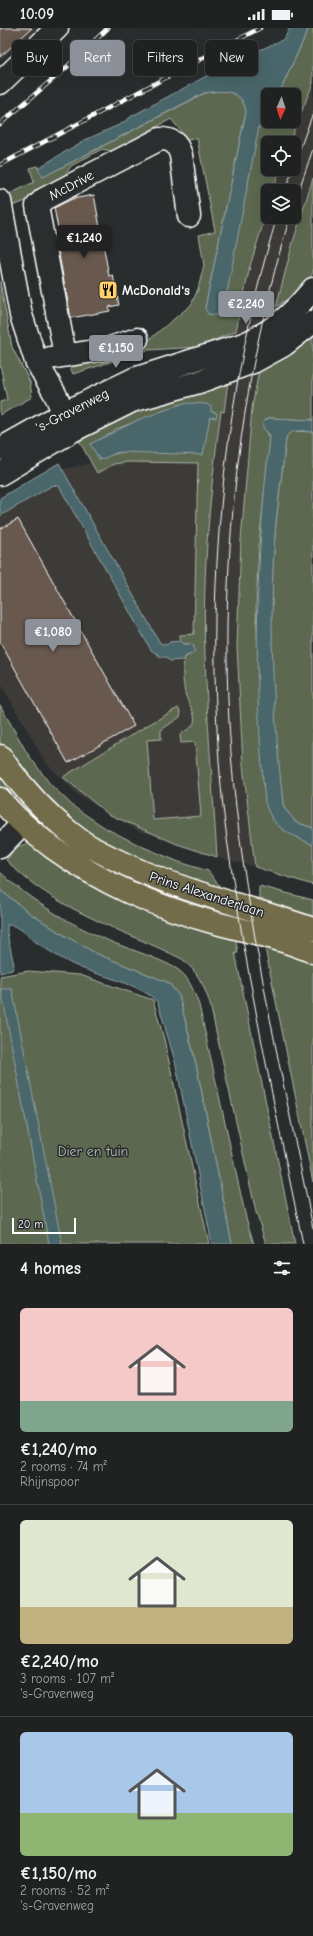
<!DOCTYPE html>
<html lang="en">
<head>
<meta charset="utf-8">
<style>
	:root { --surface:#202222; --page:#2d2f2f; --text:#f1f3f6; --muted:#a2a4a5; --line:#3d3f40; --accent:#8c9099 }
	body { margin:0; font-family:"Comic Neue",sans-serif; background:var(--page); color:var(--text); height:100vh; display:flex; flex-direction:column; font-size:15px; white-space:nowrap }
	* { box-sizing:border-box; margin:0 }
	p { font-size:13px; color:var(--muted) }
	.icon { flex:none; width:22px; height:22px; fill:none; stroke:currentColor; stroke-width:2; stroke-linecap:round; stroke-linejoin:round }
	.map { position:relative; height:1216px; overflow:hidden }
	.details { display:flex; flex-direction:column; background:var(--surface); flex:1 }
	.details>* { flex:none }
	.banner { position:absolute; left:12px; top:12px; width:289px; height:36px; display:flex; gap:8px }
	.needle { width:26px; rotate:183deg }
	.tools { position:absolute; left:261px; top:60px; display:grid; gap:8px }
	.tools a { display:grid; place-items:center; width:40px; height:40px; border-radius:6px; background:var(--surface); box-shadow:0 4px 16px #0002,0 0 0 1px var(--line); font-size:20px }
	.scale { position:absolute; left:12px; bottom:10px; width:64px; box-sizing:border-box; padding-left:4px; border:2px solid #fff; border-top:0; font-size:11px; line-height:14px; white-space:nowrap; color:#fff; -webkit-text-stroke:3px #2a2d2e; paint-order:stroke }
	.price { position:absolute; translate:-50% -34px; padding:0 9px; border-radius:4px; background:var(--accent); color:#fff; font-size:13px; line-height:26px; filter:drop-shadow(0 1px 2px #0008) }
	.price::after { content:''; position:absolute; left:50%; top:24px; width:12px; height:9px; margin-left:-6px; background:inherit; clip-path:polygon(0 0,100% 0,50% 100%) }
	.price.current { background:#222; color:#fff }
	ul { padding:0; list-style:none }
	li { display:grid; align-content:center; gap:8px; height:212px; padding:0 20px }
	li+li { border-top:1px solid var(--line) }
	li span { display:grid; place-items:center; height:124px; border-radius:6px; color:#555 }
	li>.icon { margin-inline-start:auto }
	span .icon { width:72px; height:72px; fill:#fffc; stroke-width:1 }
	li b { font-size:17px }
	h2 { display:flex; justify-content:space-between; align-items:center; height:48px; padding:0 20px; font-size:17px }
	.tag { padding:0 14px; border-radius:6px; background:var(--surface); box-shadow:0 4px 16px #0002,0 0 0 1px var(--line); font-size:14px; line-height:36px }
	.tag.current { background:var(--accent); color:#fff }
	.status { display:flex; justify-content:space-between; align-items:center; height:28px; padding:0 20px; background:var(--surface); direction:ltr }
	.status svg { height:11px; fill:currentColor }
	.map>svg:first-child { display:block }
</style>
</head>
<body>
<div class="status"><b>10:09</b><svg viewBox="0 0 49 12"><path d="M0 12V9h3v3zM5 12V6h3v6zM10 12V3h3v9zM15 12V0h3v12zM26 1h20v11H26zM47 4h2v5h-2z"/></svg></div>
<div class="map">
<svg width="313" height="1216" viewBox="0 0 313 1216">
	<rect width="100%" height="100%" fill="#2a2d2e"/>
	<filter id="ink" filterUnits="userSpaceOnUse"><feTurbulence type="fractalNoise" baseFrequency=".025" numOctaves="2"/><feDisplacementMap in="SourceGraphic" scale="8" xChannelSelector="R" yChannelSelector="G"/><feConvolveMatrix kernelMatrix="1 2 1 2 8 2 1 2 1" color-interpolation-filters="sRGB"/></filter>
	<g filter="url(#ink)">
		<path fill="#3c3a38" d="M 0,0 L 40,0 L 0,32 Z
			M 313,55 L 313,150 L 293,214 L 252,380 L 241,512 L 237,618 L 243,737 L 255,839 L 217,829 L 205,632 L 213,814 L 140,804 L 78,767 L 46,735 L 0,654 L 0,475 L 56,443 L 139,424 L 210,427 L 209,480 L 221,383 L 224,383 L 236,303 L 250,238 L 268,180 L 268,189 L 294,189 L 294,163 L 273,163 L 280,141 L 294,141 L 294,115 L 289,115 Z"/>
		<path fill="#5c674f" stroke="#aeb3a7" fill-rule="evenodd" d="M 309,0 L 313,0 L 313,55 L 289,115 L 268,115 L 268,141 L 280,141 L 273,163 L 268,163 L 268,180 L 250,238 L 236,303 L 198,319 L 148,322 L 73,346 L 68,334 L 146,314 L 191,277 L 198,261 L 204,237 L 199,207 L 215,203 L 197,110 L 183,113 L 181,103 L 171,91 L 112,123 L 102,121 L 71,138 L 59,156 L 32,171 L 12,178 L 10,166 L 34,154 L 30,140 L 37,138 L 43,149 L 205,65 C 224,62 242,61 246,84 L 205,280 L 222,285 L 259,98 L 266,88 L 268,88 L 268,93 L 294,93 L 294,67 L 285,67 L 280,63 Z
			M 313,150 L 313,245 L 301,262 L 276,279 L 293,214 Z
			M 0,253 L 12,319 L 30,354 L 32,369 L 0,387 L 0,374 L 7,372 L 0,336 Z
			M 313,305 L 313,392 L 268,390 L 267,404 L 270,410 L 259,517 L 256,578 L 263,748 C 268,796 270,796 313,817 L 313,857 L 255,839 L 243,737 L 237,618 L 241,512 L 252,380 L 259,342 Z
			M 228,353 L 224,384 L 221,383 C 210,464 202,545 205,627 C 207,694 213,762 217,829 L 177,816 L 108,786 L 63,749 L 148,697 L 178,680 L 181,685 L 180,689 L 161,702 L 161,711 L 147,712 L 153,792 L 201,788 L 195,714 L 181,715 L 180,707 C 184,702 191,702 194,695 C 197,685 187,675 185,665 C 183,655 181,637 186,628 L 192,626 L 190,616 L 183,616 L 180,613 L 180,607 L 194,606 L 198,435 L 127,434 L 114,436 L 97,445 L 78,411 L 137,380 ZM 184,375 L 211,384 L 210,389 L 123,424 L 110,427 L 114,402 Z
			M 293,403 L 313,404 L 313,800 L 295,794 C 292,787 285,784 283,776 C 271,683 268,587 276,494 C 279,466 283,438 286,410 L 288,406 Z
			M 0,677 L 27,725 L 50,756 L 74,779 L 107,801 L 141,818 L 179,834 L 208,843 L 221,860 L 222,864 L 149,840 L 66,792 L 0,718 Z
			M 0,744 L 22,771 L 225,880 L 225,890 L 102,845 L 13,776 L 0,760 Z
			M 30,815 L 235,908 L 238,925 L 235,925 L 295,1216 L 266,1216 L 256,1184 L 210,976 C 204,957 197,943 182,931 C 122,901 54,882 6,832 L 19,818 Z
			M 0,844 C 33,875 73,898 114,915 C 132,922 161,931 177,941 C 189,948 194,964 199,977 L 246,1190 L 254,1216 L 232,1216 L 196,1036 L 179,968 L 169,955 L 97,926 L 62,906 L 31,886 L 0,862 Z
			M 259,858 L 313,872 L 313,891 L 259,875 Z
			M 264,915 L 313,932 L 313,1154 Z
			M 28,943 L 80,947 L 153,972 L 164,1011 L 209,1216 L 0,1216 L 0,948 Z"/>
		<path fill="#49666b" stroke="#92a3a6" d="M 290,0 L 309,0 L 280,63 L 285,67 L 268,67 L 268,88 L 266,88 L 259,98 L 223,285 L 215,287 L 208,286 L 205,280 L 246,84 C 242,61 224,62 204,65 L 43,149 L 38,140 L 85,112 L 121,96 L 132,88 L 225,38 L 284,11 Z
			M 184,375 L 207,376 L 211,379 L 211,384 L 217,385 L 216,390 L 210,389 L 203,427 L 123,424 L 116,425 L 100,432 L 90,416 L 138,392 Z
			M 268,390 L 313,392 L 313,404 C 304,403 291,400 286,410 C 283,438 279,466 276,494 C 268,588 273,682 283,776 C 285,784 292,787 295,794 L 313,800 L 313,817 C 290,806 272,801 265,774 C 253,652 255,532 270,410 L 269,406 L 263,400 L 263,395 Z
			M 59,435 L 160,615 L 167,617 L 170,614 L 180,613 L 183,616 L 190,616 L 194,618 L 194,624 L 192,626 L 186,628 L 183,632 L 170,633 L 166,629 L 161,629 L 151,622 L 59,458 L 53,457 L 0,488 L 0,470 Z
			M 0,862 L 31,886 L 62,906 L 97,926 L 169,955 L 179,968 L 196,1036 L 232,1216 L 212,1216 L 176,1037 L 158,975 C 142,955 96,948 72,936 C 60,930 47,922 36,914 C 26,907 20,897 7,897 L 7,905 L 14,937 L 12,942 L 0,945 Z
			M 1,961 L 12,961 L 62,1216 L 49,1216 Z"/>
		<path fill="#67594e" stroke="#fff" d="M 0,0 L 32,0 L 0,29 Z
			M 94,167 L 109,248 L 113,247 L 119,277 L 109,279 L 110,283 L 71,290 L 55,206 L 59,205 L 54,180 L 72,171 Z
			M 18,491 L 134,698 L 68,735 L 0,614 L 0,501 Z"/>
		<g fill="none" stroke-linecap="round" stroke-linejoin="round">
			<g stroke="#fff" stroke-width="25">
				<path id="minor" d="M 0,55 L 57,0
					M 0,173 L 21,287 L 36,333 L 55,366 L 70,398
					M 65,327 L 37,178 L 44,171 L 160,111 C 172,111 177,115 181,127 L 189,188
					M 50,330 L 107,321 L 137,311
					M 0,421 L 64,385 L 134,351 L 244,316 C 274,303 292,286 313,261
					M 0,446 L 72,403 L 132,373 L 199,354 L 253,334 L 284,317 L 313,294
					M 0,819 L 22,796"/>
			</g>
			<g stroke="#fff" stroke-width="25">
				<path id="major" d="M 0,728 C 20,757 44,784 72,806 C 88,819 108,828 127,837 C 187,865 251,879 313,901
					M 0,771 C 15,790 33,805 53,820 C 103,856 152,877 212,894 C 246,903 280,910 313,924"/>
			</g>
			<use href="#minor" stroke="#2a2d2e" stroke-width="22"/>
			<use href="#major" stroke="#736c4b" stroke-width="22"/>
			<path stroke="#fff" stroke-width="1" d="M 294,137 L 313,85
				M 285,163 L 293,141
				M 294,176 L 313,121
				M 277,189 C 219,380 203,581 223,779 C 228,824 236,869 243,913 C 261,1015 282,1115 303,1216
				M 290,189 C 232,379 214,581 236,779 C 252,921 285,1060 313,1200"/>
			<g stroke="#fff" stroke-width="4.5">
				<path id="rail" d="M 0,96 L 67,39 L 108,0
					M 0,137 L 260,0"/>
			</g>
			<use href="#rail" stroke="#2a2d2e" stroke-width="3" stroke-dasharray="9" stroke-linecap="butt"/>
		</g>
	</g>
	<defs>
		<g id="restaurant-square" transform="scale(1)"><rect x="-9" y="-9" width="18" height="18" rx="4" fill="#ffd166" stroke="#2a2d2e"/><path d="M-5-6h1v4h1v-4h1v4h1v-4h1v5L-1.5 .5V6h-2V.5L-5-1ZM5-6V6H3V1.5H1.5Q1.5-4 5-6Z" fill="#111"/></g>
	</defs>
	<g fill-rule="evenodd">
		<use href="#restaurant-square" x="108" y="262"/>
	</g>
	<g text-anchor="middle" stroke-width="3" stroke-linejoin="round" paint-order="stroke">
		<g font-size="14" fill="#fff" stroke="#2a2d2e">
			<text transform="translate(71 157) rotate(-28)" y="5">McDrive</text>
			<text transform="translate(72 382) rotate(-27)" y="5">'s-Gravenweg</text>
			<text transform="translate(207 866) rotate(18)" y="5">Prins Alexanderlaan</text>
		</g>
		<g font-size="14" font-weight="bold" fill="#fff" stroke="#2a2d2e" text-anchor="start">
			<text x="122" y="267">McDonald's</text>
		</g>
		<g font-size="14" fill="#b6bbb0" stroke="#2a2d2e">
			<text x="93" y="1128">Dier en tuin</text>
		</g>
	</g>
</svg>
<div class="tools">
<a><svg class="needle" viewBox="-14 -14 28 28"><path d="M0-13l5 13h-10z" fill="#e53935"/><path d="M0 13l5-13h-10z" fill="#a2a4a5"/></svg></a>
<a><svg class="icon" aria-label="locate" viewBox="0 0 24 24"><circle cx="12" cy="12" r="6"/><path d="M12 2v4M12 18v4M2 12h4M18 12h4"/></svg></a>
<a><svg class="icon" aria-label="layers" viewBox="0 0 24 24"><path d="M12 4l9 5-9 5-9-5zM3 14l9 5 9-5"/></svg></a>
</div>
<div class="scale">20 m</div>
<b class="price current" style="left:84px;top:231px">€1,240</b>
<b class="price" style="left:246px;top:297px">€2,240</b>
<b class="price" style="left:116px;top:341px">€1,150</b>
<b class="price" style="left:53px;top:625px">€1,080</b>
<div class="banner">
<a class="tag">Buy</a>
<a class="tag current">Rent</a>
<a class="tag">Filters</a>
<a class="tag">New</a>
</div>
</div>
<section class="details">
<h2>4 homes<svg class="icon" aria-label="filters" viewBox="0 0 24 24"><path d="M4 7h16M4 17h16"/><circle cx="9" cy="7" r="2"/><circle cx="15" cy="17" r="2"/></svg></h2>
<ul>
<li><span style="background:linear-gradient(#f6c9c9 75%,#7fa58c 0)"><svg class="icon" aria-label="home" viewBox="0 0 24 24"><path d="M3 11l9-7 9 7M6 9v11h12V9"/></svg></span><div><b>€1,240/mo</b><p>2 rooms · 74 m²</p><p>Rhijnspoor</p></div></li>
<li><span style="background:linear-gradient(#dfe7d0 70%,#c2b280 0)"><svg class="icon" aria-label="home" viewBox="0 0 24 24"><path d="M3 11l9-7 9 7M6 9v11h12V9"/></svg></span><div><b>€2,240/mo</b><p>3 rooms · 107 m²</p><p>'s-Gravenweg</p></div></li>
<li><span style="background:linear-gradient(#a9c7e8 65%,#8fb573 0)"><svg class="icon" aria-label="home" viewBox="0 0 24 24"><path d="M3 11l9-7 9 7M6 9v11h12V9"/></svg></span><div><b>€1,150/mo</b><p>2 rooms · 52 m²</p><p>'s-Gravenweg</p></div></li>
</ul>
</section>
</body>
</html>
